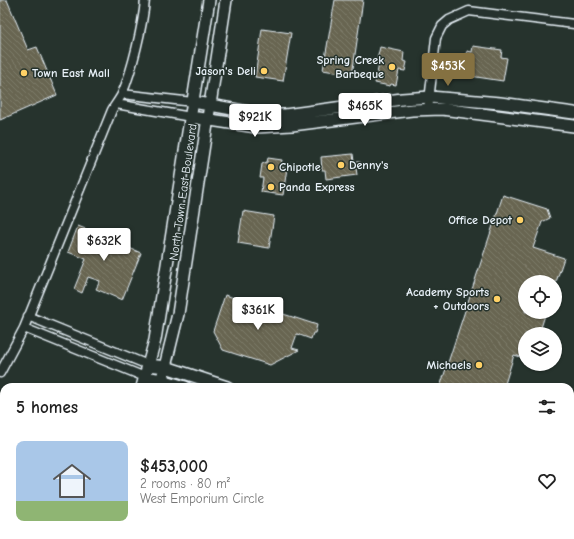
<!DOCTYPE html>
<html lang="en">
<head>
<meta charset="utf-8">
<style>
	:root { --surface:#fff; --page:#f6f6f6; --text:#222; --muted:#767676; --accent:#857141 }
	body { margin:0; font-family:"Comic Neue",sans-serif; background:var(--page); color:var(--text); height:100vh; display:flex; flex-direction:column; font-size:15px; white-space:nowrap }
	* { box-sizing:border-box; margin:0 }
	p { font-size:13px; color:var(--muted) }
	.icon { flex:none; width:22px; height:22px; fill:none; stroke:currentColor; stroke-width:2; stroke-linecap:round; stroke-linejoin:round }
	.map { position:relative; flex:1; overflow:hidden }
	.details { position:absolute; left:0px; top:383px; width:574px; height:156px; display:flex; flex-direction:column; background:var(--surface); border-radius:12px 12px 0 0; box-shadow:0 1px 3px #0004 }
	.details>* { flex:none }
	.controls { position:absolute; left:518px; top:275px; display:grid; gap:8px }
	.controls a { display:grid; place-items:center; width:44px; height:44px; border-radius:50%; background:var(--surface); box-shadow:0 1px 3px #0004; font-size:20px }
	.price { position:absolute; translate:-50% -34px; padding:0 9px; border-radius:4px; background:#fff; color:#222; font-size:13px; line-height:26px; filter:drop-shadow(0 1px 2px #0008) }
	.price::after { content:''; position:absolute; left:50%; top:24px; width:12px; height:9px; margin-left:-6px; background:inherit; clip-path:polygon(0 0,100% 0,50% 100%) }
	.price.current { background:var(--accent); color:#fff }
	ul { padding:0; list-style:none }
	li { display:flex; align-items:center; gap:12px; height:100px; padding:0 16px }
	li span { display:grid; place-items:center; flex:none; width:112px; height:80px; border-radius:8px; color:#555 }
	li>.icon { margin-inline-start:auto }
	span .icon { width:48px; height:48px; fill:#fffc; stroke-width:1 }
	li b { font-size:17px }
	h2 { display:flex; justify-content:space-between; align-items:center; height:48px; padding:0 16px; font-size:17px }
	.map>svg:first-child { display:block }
</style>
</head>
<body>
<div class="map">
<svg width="574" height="539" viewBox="0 0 574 539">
	<defs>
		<pattern id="building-back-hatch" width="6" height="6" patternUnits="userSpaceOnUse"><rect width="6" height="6" fill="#686551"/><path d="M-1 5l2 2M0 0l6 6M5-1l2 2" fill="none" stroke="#7e7c6b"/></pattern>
	</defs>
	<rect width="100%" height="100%" fill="#26332d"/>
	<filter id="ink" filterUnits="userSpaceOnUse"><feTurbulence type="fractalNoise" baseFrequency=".025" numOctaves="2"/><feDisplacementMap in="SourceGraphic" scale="8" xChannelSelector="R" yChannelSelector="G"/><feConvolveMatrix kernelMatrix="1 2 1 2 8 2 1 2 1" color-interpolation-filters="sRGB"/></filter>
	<g filter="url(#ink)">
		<path fill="url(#building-back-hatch)" stroke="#e8f1f8" d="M 0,0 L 7,0 L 28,50 L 37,47 L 57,95 L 0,120 Z
			M 335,0 L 363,0 L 352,75 L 323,70 Z
			M 262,29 L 291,33 L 283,81 L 255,77 Z
			M 473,46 L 502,50 L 501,57 L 507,58 L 503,81 L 470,76 L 470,72 L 464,71 L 467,51 L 472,52 Z
			M 380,47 L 404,52 L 403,61 L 407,62 L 405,71 L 399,70 L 396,85 L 391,84 L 390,86 L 375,83 L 379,64 L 376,64 Z
			M 353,154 L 354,162 L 360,162 L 361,168 L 356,168 L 357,175 L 326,179 L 325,170 L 322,170 L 321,157 Z
			M 268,158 L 282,160 L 281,167 L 287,168 L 283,195 L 261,192 L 263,178 L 260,178 L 262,164 L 267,162 Z
			M 503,195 L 547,209 L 550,218 L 542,222 L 533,248 L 564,258 L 556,282 L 525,282 L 525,312 L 546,312 L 539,334 L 525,334 L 525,358 L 514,355 L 504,387 L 440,387 Z
			M 243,211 L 274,216 L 269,248 L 238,243 Z
			M 78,226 L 123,244 L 122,245 L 141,253 L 122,300 L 96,289 L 100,281 L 88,277 L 82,293 L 74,289 L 86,259 L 68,252 Z
			M 225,295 L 317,325 L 315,333 L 313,333 L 311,339 L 297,334 L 292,348 L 299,350 L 270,365 L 223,350 L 213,331 Z"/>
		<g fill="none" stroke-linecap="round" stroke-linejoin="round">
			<g stroke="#e8f1f8" stroke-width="11">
				<path id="street" d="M 122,94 L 193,102
					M 116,104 L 191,117
					M 428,110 L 436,38 L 442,26 L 449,20 L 469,11 L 574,24
					M 28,316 L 148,365
					M 24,328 L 145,377
					M 0,373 L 24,328 L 112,110 C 115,105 119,100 122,94 C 132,71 143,25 145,0"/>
			</g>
			<g stroke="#e8f1f8" stroke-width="14">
				<path id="secondary" d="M 193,102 L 266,115 L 285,115 L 402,99 L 430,97 L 500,103 L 574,113
					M 191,117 L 256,127 L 292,125 L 412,110 L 442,109 L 574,126
					M 148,365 L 166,367 L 227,387
					M 145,377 L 162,380 L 185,387
					M 142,387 L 155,340 L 209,0
					M 160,387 L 178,314 L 226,0
					M 570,498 L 574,499
					M 570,512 L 574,513
					M 95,539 L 96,535
					M 114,539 L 115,535"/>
			</g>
			<use href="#street" stroke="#26332d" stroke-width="8"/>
			<use href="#secondary" stroke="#26332d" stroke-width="11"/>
		</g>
	</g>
	<g fill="#ffd166" stroke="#26332d" stroke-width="1.5">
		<circle cx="392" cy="67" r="4"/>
		<circle cx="264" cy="71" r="4"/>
		<circle cx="24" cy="73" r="4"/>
		<circle cx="341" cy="165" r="4"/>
		<circle cx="271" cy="167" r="4"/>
		<circle cx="271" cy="187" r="4"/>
		<circle cx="520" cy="220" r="4"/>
		<circle cx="497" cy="299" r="4"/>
		<circle cx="479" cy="365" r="4"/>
	</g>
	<g text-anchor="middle" stroke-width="3" stroke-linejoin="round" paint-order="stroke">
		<g font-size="12" font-weight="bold" fill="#e8f1f8" stroke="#26332d" text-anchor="end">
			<text x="384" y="64">Spring Creek<tspan x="384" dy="14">Barbeque</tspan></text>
			<text x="256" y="75">Jason's Deli</text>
			<text x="32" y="77" text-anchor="start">Town East Mall</text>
			<text x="349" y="169" text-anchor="start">Denny's</text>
			<text x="279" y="171" text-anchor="start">Chipotle</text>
			<text x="279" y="191" text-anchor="start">Panda Express</text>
			<text x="512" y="224">Office Depot</text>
			<text x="489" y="296">Academy Sports<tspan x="489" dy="14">+ Outdoors</tspan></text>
			<text x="471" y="369">Michaels</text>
		</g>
		<g font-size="12" fill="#e8f1f8" stroke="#26332d">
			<text transform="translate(183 192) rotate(-82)" y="4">North Town East Boulevard</text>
		</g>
	</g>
</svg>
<div class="controls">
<a><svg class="icon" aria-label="locate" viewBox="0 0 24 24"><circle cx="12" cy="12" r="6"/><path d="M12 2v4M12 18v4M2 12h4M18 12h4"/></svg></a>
<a><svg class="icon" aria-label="layers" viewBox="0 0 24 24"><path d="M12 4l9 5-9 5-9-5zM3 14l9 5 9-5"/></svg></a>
</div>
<b class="price current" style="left:448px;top:87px">$453K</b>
<b class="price" style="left:365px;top:127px">$465K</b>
<b class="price" style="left:255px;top:138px">$921K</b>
<b class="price" style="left:104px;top:262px">$632K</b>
<b class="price" style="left:258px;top:331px">$361K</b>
<section class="details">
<h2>5 homes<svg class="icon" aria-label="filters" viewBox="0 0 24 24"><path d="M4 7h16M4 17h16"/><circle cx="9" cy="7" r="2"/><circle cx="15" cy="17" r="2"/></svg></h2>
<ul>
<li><span style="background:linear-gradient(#a9c7e8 75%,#8fb573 0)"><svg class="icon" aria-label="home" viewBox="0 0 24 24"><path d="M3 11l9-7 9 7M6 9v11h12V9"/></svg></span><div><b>$453,000</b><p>2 rooms · 80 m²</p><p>West Emporium Circle</p></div><svg class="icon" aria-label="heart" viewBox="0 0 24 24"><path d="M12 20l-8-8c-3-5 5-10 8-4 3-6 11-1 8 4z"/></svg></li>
</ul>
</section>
</div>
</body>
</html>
